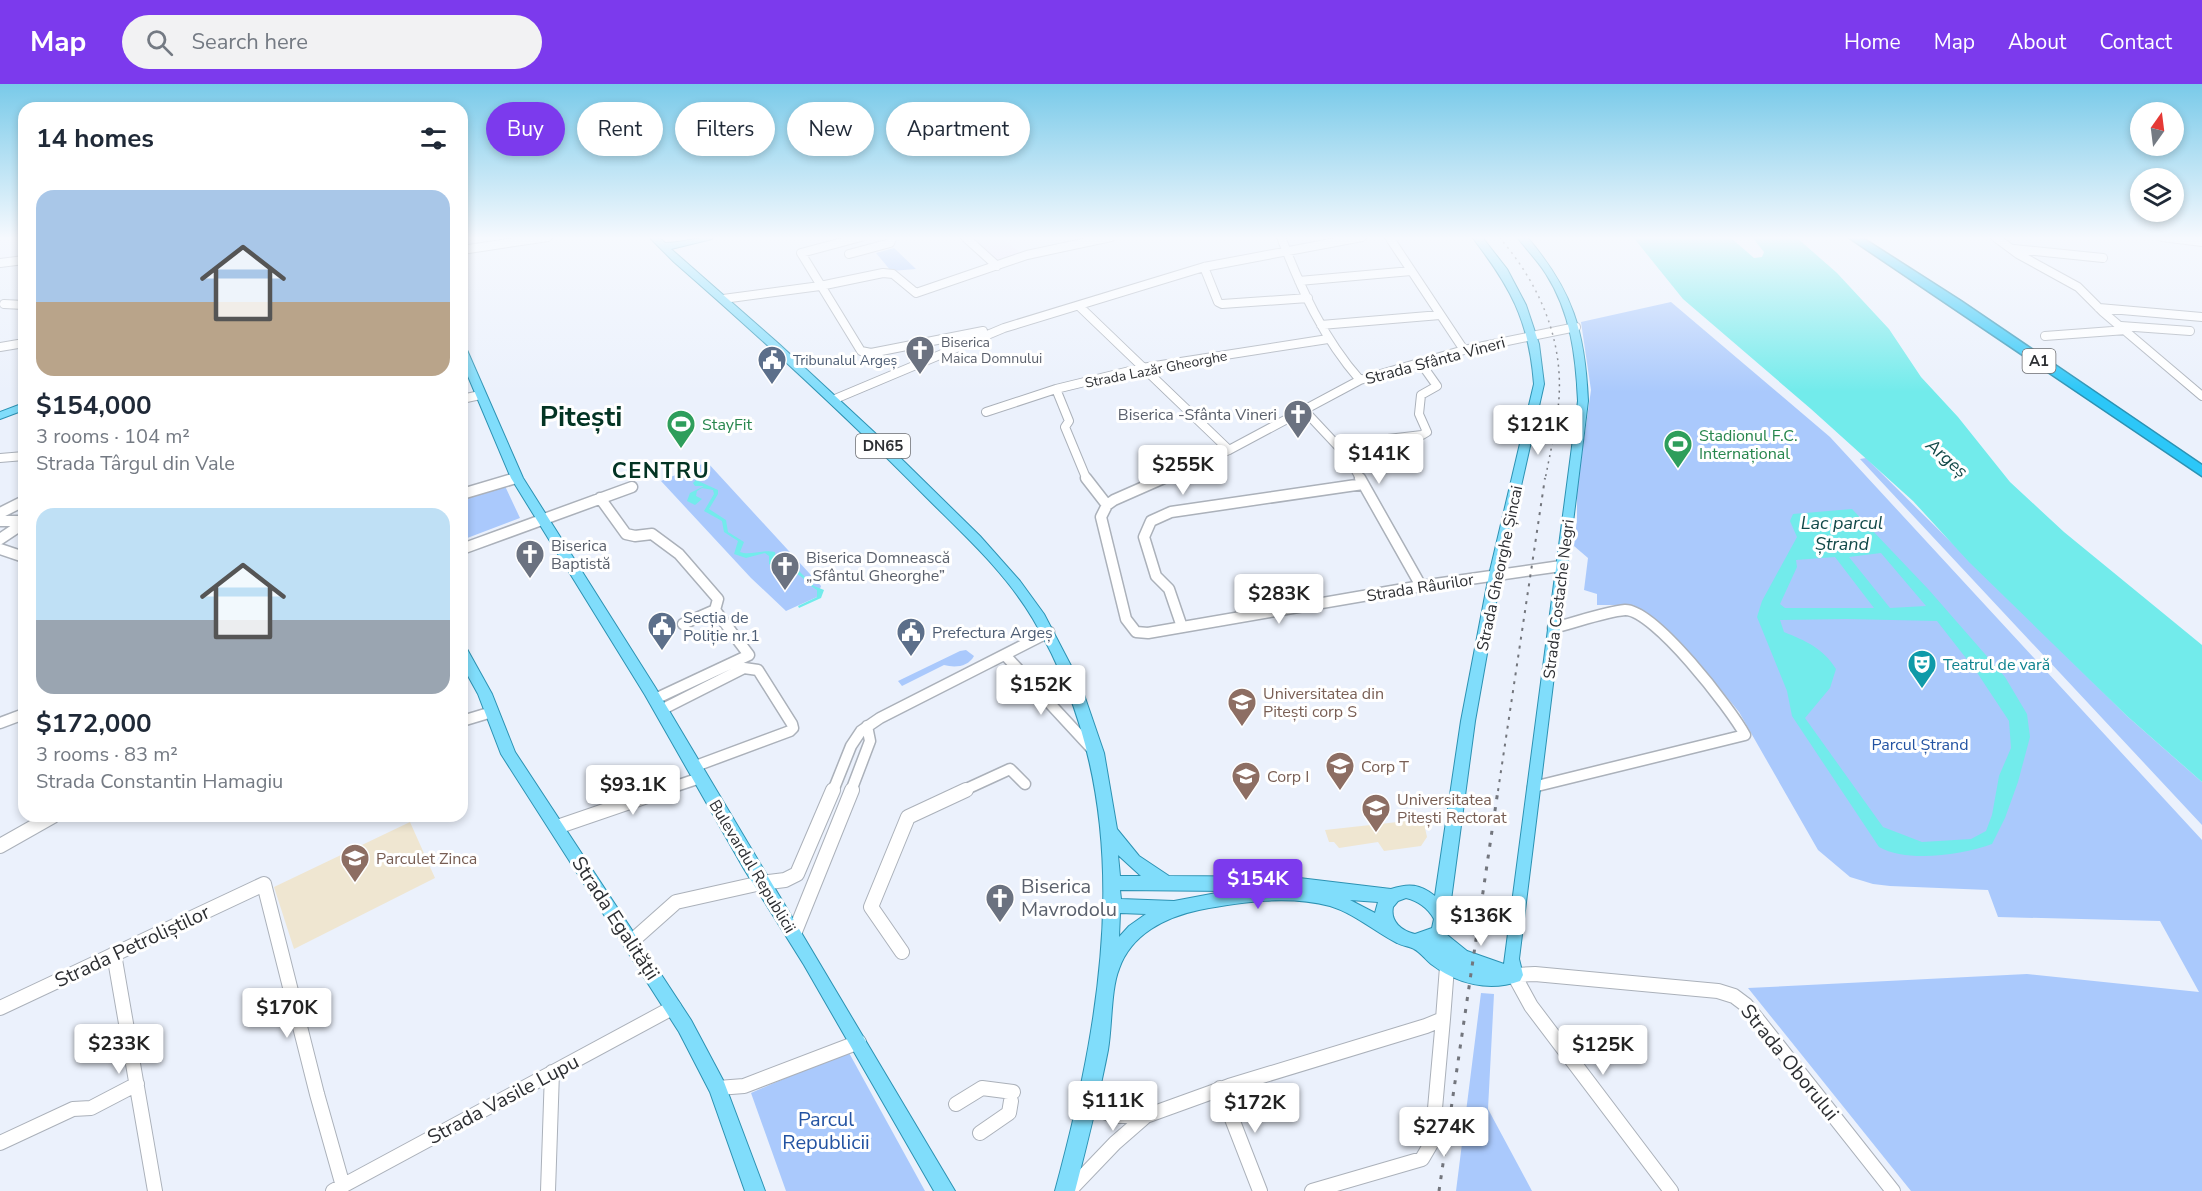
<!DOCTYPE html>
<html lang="en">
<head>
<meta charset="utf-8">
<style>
	:root { --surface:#fff; --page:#f2f2f3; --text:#1f2937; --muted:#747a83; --accent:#7c3aed }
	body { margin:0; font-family:"Nunito Sans",sans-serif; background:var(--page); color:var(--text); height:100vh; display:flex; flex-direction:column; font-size:22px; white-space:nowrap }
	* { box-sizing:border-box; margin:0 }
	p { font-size:20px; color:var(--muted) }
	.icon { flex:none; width:33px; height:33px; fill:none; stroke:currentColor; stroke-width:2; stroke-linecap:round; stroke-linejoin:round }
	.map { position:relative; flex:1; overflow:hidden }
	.details { position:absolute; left:18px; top:18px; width:450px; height:720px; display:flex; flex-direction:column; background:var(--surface); border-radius:18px; box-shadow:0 3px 9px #0003 }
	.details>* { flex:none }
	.guide { position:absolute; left:486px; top:18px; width:570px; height:54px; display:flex; gap:12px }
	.needle { width:39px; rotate:14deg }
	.tools { position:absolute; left:2130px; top:18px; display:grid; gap:12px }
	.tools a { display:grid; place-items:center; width:54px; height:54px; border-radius:50%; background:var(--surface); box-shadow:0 3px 9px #0003; font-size:30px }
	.price { position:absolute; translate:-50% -51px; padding:0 14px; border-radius:6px; background:#fff; color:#222; font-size:20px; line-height:39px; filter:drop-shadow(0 2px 3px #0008) }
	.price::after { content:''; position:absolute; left:50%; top:36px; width:18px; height:14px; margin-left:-9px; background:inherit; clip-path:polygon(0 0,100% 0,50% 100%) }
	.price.selected { background:var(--accent); color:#fff }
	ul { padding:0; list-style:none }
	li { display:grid; align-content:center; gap:12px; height:318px; padding:0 18px }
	li span { display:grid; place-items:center; height:186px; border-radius:18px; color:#555 }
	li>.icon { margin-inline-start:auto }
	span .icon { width:108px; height:108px; fill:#fffc; stroke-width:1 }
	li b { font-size:26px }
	h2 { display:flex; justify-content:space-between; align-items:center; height:72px; padding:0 18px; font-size:26px }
	.chip { padding:0 21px; border-radius:27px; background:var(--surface); box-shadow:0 3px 9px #0003; font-size:21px; line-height:54px }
	.chip.selected { background:var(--accent); color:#fff }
	header { display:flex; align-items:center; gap:36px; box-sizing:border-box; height:84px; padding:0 30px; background:var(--accent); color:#fff }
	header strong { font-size:28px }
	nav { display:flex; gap:33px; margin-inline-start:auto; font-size:21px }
	.search { width:420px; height:54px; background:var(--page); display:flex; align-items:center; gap:15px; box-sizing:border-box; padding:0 21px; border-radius:33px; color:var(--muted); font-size:22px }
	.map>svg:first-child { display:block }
</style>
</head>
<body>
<header>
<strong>Map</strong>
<div class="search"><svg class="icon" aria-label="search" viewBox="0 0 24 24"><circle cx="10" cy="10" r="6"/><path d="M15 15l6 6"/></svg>Search here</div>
<nav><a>Home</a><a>Map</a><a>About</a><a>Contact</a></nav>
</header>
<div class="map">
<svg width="2202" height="1107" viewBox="0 0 2202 1107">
	<rect width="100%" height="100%" fill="#ebf1fc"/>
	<path fill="#eae3f8" d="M 968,153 L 1002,153 L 1021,170 L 995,178 Z"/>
	<path fill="#efe6d1" d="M 1425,735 L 1429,744 L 1425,744 L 1427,753 L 1421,762 L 1384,767 L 1378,758 L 1339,764 L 1334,758 L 1329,758 L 1325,746 Z
		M 410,738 L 435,794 L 294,865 L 274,803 Z"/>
	<path fill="#aac9fc" d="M 894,164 L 916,185 L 891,187 L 876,169 Z
		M 1671,218 L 1830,353 L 2202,756 L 2202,1107 L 1911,1107 L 1748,904 L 2027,890 L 2199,908 L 2160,837 L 1998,833 L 1988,806 L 1890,802 L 1873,800 L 1850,793 L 1818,766 L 1739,628 L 1698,578 L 1678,558 L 1633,521 L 1597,521 L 1597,510 L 1584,506 L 1588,474 L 1574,462 L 1577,435 L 1577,405 L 1591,306 L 1581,238 Z
		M 1866,374 L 2127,632 L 2202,698 L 2202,741 L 1860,375 Z
		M 707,378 L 821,502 L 817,513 L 786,527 L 751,494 L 661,397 Z
		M 505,402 L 520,434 L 462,456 L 462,415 Z
		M 966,566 L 974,572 C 968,583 955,584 944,581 L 902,602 L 898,597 L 960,567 Z
		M 1481,909 L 1494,910 L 1488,1025 L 1532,1107 L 1456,1107 Z
		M 848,967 L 925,1107 L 786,1107 L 751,1009 Z"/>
	<path fill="#72ebeb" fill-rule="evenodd" d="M 1633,153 L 1730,153 L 1754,174 L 1762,173 L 1764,168 L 1752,153 L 1796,153 L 1837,189 L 1889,245 L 1921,293 L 1958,333 L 2010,398 L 2064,448 L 2202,561 L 2202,698 L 2127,632 L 1969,478 L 1913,417 L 1811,325 L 1683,215 Z
		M 696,396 L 718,406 L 718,410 L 709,425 L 726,436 L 728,448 L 744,458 L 740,468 C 750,472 763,465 775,468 L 776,479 L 779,483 L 799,487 L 814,502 L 824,506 L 821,514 L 799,524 L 798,522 L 817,513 L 817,506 C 809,502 805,494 797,490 C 788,485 778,487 769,480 L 769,472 L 765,469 L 746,474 L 734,470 L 738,457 L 724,448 L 722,437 L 704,427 L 714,410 L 713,406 L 702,404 L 697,407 L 696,412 L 702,415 L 695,421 L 687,417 L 690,409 L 704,402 L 695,402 L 693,399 Z
		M 1852,425 L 1929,506 L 2005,593 L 2027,630 L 2030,653 L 2018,698 L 2005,734 L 1992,760 C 1961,771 1908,779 1879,763 L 1792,632 L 1787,607 L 1757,533 L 1762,517 L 1797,453 L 1790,437 L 1793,430 ZM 1881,469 L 1926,522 L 1890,524 L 1849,473 ZM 1835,473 L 1874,524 L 1785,524 L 1780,520 L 1797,483 L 1796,476 ZM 1847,535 L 1937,537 L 1976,587 L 2009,637 L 2011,664 L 1999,692 L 1992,731 L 1986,747 L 1971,755 L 1922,758 L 1883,743 L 1805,634 L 1830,604 L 1836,585 C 1823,564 1806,557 1784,548 L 1780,536 Z"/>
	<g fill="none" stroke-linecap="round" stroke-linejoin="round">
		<g stroke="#abb1ba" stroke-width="10">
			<path id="minor-far2" d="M 861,153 L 801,169 L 861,267 L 871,269 L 983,247
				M 965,153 L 997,182
				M 1281,153 C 1301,205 1323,254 1360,296
				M 1389,153 L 1464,266
				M 1995,153 L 2018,170 L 2078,203 L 2103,228 L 2202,312
				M 2162,153 L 2202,158
				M 2014,165 L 2103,174
				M 462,166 L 548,153
				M 849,170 L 890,159 L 893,153
				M 0,179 L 24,176
				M 1204,183 L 1218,218 L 1222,220 L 1308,214
				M 1299,197 L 1411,187
				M 723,215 L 820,202 L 883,189 L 893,190 L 916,209 L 1027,171 L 1111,153
				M 4,220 L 24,221
				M 1079,222 L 1229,366
				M 2099,224 L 2202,233
				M 1321,241 L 1440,231
				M 2121,242 L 2190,247
				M 2045,252 L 2126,246
				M 0,263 L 24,259
				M 1056,305 L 1069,337 L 1065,343 L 1087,396
				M 462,315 L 480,311
				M 835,315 L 1004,244 L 1204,183 L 1362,153
				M 1304,326 L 1349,374 L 1361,396
				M 986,328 L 1056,305 L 1142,284 L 1328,255
				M 1337,361 L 1422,351 L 1427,348 L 1419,330 L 1421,311 L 1437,302 L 1420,278
				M 0,374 L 24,372
				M 510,396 L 517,394
				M 1160,396 L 1229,366 L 1360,296 L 1464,266 L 1576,243"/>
		</g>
		<g stroke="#abb1ba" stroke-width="13">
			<path id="minor-far1" d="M 1086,394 L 1107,421
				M 1164,394 L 1114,416 L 1107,421 L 1101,433 L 1126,535 L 1136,548 L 1148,549 L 1421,502 L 1561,482
				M 1360,394 L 1421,502
				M 462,410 L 516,394
				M 600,414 L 626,450 L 635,452 L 652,450 L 679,470 L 718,515 L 715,526 L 749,571 L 655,615
				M 0,429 L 24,417
				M 0,437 L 23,437
				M 0,455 L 24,439
				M 0,465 L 24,473
				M 462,465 L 632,403
				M 683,540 L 715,526
				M 1182,543 L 1169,505 L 1156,492 L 1144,453 L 1151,437 L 1171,428 L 1363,400
				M 1005,571 L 1092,665
				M 661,626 L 744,584 L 758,586 L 792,640 L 793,644 L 790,647 L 693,683
				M 462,637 L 492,628
				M 0,639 L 24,630
				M 1533,703 L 1745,651 C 1731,625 1654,525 1625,526 C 1603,528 1575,539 1553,544
				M 661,707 L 700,694
				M 833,707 L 851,662 L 861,647 L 880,634 L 1049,548
				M 851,707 L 870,657 L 867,642
				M 962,707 L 1010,685 L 1025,700"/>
		</g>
		<g stroke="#abb1ba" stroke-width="16">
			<path id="minor" d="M 557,743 L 665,706
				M 0,762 L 53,732
				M 794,850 L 852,706
				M 631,858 L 676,818 L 761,799 L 785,796 L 797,790 L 833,706
				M 902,868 L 871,823 L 908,733 L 966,706
				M 114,870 L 155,1107
				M 0,924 L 264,800 L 317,1010 L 343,1102
				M 718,1004 L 744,1002 L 859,958
				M 1220,1004 L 1260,1107
				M 956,1020 L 982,1004 L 1013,1008
				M 1088,1022 L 1115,1032 L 1146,1032 L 1229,1002 L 1426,942 L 1443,935 L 1447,883
				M 980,1049 L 1009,1029 L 1011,1017
				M 0,1059 L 73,1025 L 91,1024 L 137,1000
				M 333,1107 L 674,923
				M 548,1107 L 552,988
				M 1069,1107 L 1115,1059 L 1146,1032
				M 1312,1107 L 1422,1075 L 1432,1058 L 1443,935
				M 1671,1107 L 1531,922 L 1514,891 L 1535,890 L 1718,907 L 1734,912 L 1746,921 L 1893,1107"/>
		</g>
		<g stroke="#2c92b3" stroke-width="2">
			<path id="major" d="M 649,153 L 659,153 L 665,159 C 682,159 697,153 713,153 L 712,155 L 671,165 L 779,260 L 875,349 L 980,452 L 1020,497 L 1044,530 L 1080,599 L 1104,669 L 1117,745 L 1139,772 L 1169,792 L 1291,793 L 1391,805 C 1409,799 1420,800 1435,812 L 1461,637 L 1489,491 L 1534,300 C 1529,236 1510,202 1472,153 L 1482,153 L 1507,185 L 1526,221 L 1539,260 L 1544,300 L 1501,491 L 1475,637 L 1449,831 L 1450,842 L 1446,850 L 1467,867 L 1504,880 L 1578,317 C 1576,273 1571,229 1546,190 C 1538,177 1527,166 1517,153 L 1527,153 C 1573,207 1585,247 1588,317 L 1519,875 L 1523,891 L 1520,897 C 1489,908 1457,900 1431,880 C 1425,875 1420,868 1414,865 C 1409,862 1402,862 1397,859 C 1375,848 1354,829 1330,822 C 1287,811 1242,818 1199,826 C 1166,833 1131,850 1119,885 C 1111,904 1112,943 1108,966 C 1099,1013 1087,1060 1075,1107 L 1055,1107 C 1107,916 1139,715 1033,535 C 1006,489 965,452 928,415 C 846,332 761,254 674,178 ZM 1118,771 L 1141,792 L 1120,792 ZM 1120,806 L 1227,807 L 1174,817 L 1121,815 ZM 1406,814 C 1418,817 1428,824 1434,835 L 1432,844 L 1415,850 C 1402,847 1390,838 1393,823 L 1398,817 ZM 1350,816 L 1378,818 L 1375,829 ZM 1120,829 L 1146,830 L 1129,842 L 1119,853 Z
				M 462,263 L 467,266 L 523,394 L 655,603 L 955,1107 L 934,1107 L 804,881 L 744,785 L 645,611 L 511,394 L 462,278 Z
				M 24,319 L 24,326 L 0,335 L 0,328 Z
				M 462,564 L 467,565 L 492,610 L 515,668 L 691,936 L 724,998 L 765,1107 L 745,1107 L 710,1008 L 679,948 L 501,670 L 478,610 L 462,581 Z"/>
		</g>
		<g stroke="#2c92b3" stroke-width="3">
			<path id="highway" d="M 1848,153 L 1861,153 L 1961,217 L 2202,381 L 2202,392 Z"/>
		</g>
		<use href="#minor-far2" stroke="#fff" stroke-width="8"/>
		<use href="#minor-far1" stroke="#fff" stroke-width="10"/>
		<use href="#minor" stroke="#fff" stroke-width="14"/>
		<use href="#major" fill="#80ddfb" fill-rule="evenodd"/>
		<use href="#highway" fill="#2cc7f8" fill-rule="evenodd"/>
		<path stroke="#73767d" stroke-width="1.5" stroke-dasharray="2 4.5" stroke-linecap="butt" d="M 1499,153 C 1538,198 1563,253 1559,314 C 1557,341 1550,369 1545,396"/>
		<path stroke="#73767d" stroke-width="2" stroke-dasharray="3 6" stroke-linecap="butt" d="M 1498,707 L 1545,394"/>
		<path stroke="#73767d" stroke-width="3" stroke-dasharray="4 8" stroke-linecap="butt" d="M 1439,1107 L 1498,706"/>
	</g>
	<linearGradient id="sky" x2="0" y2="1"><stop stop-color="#79cae9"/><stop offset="0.5" stop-color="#f6f9fe"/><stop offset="1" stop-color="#f6f9fe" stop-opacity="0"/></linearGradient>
	<rect width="2202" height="308" fill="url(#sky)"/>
	<defs>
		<g id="church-pin" transform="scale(1.5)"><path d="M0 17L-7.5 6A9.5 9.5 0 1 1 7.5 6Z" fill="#6b7280" stroke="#fff"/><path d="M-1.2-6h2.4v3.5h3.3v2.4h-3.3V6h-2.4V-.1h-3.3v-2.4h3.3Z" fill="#fff"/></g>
		<g id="civic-pin" transform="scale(1.5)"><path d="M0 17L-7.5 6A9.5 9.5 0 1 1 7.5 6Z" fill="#5c6f8a" stroke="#fff"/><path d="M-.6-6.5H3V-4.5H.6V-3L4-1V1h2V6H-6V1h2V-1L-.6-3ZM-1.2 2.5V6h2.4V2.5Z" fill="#fff"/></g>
		<g id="stadium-pin" transform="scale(1.5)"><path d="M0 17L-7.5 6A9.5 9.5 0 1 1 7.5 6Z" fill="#2e9e5b" stroke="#fff"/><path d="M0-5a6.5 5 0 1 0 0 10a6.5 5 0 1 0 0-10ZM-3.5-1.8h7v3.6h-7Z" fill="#fff"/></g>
		<g id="theatre-pin" transform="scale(1.5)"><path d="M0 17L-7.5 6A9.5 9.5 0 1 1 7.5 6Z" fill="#0f9aa8" stroke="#fff"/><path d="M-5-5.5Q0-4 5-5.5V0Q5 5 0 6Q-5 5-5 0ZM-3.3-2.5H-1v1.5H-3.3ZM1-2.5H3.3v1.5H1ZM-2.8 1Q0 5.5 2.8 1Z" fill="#fff"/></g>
		<g id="university-pin" transform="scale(1.5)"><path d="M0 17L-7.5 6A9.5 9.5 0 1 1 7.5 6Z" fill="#8d6e63" stroke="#fff"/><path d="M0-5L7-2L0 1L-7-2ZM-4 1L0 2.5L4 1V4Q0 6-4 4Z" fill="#fff"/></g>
		<g id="school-pin" transform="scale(1.5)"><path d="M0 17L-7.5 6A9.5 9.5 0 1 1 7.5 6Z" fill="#8d6e63" stroke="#fff"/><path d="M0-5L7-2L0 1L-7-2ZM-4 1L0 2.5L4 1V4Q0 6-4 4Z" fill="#fff"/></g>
	</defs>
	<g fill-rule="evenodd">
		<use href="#church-pin" x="920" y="266"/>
		<use href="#civic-pin" x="772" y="276"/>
		<use href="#church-pin" x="1298" y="330"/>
		<use href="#stadium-pin" x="681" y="340"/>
		<use href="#stadium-pin" x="1678" y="360"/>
		<use href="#church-pin" x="530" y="470"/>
		<use href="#church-pin" x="785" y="482"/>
		<use href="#civic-pin" x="662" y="542"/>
		<use href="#civic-pin" x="911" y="548"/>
		<use href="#theatre-pin" x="1922" y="580"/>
		<use href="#university-pin" x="1242" y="618"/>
		<use href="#university-pin" x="1340" y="682"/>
		<use href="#university-pin" x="1246" y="692"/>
		<use href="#university-pin" x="1376" y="724"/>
		<use href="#school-pin" x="355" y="774"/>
		<use href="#church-pin" x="1000" y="814"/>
	</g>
	<g text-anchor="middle" stroke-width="6" stroke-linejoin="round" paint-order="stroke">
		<g font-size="14" fill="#5b616d" stroke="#fff" text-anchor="start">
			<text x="941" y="263">Biserica<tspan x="941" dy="16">Maica Domnului</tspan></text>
		</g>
		<g font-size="14" fill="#4e5e75" stroke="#fff" text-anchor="start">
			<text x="793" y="281">Tribunalul Argeș</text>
		</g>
		<g font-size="14" fill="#2d2f33" stroke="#fff">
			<text transform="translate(1156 285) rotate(-11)" y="5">Strada Lazăr Gheorghe</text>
		</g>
		<g fill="#fff" stroke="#6c6d70" stroke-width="1.5">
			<rect x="2022.5" y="265" width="33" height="24" rx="4.5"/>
			<rect x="856" y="350" width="54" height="24" rx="4.5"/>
		</g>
		<g font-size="15" font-weight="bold" fill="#2d2f33">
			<text x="2039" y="282">A1</text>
			<text x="883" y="367">DN65</text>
		</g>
		<g font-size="16" fill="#2d2f33" stroke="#fff">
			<text transform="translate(1435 276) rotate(-15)" y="6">Strada Sfânta Vineri</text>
			<text transform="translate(1499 484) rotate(-78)" y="6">Strada Gheorghe Șincai</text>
			<text transform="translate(1420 503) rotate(-9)" y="6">Strada Râurilor</text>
			<text transform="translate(1558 515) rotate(-83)" y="6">Strada Costache Negri</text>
			<text transform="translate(753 782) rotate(59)" y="6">Bulevardul Republicii</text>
		</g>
		<g font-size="16" fill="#5b616d" stroke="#fff" text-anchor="start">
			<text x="1277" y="336" text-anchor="end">Biserica -Sfânta Vineri</text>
			<text x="551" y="467">Biserica<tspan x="551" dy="18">Baptistă</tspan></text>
			<text x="806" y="479">Biserica Domnească<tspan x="806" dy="18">„Sfântul Gheorghe”</tspan></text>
		</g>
		<g font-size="16" fill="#27864d" stroke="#fff" text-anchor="start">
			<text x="702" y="346">StayFit</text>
			<text x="1699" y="357">Stadionul F.C.<tspan x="1699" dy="18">Internațional</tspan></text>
		</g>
		<g font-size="16" fill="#4e5e75" stroke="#fff" text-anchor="start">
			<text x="683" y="539">Secția de<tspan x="683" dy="18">Poliție nr.1</tspan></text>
			<text x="932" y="554">Prefectura Argeș</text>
		</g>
		<g font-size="16" fill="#0d838f" stroke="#fff" text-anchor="start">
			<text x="1943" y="586">Teatrul de vară</text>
		</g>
		<g font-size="16" fill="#785e54" stroke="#fff" text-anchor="start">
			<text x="1263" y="615">Universitatea din<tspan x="1263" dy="18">Pitești corp S</tspan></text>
			<text x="1361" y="688">Corp T</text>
			<text x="1267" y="698">Corp I</text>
			<text x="1397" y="721">Universitatea<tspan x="1397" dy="18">Pitești Rectorat</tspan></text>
			<text x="376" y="780">Parculet Zinca</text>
		</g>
		<g font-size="16" fill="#2353a2" stroke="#fff">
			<text x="1920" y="666">Parcul Ștrand</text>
		</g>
		<g font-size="18" font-style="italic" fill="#124949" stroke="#fff">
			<text transform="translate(1947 374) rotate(41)" y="6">Argeș</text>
			<text x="1842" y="445">Lac parcul<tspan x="1842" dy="21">Ștrand</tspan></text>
		</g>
		<g font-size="20" fill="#5b616d" stroke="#fff" text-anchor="start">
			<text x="1021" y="809">Biserica<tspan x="1021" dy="23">Mavrodolu</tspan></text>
		</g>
		<g font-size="20" fill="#2d2f33" stroke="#fff">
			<text transform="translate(616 834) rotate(57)" y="7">Strada Egalității</text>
			<text transform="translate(132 862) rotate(-25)" y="7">Strada Petroliștilor</text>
			<text transform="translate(1790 978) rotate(51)" y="7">Strada Oborului</text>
			<text transform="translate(503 1015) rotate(-28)" y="7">Strada Vasile Lupu</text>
		</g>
		<g font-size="20" fill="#2353a2" stroke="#fff">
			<text x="826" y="1042">Parcul<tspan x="826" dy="23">Republicii</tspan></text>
		</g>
		<g font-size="22" font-weight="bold" letter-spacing="1.5" fill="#033423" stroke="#fff">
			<text x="661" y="394">CENTRU</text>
		</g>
		<g font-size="28" font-weight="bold" fill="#033423" stroke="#fff">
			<text x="581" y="342">Pitești</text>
		</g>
	</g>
</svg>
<div class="tools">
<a><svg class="needle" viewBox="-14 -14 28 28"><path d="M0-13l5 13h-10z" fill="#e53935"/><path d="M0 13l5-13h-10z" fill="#747a83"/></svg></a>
<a><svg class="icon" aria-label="layers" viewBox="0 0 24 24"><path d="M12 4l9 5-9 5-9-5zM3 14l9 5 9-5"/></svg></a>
</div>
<b class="price" style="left:1538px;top:372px">$121K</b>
<b class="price" style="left:1379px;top:401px">$141K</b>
<b class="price" style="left:1183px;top:412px">$255K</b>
<b class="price" style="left:1279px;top:541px">$283K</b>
<b class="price" style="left:1041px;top:632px">$152K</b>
<b class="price" style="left:633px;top:732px">$93.1K</b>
<b class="price selected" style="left:1258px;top:826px">$154K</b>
<b class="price" style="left:1481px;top:863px">$136K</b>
<b class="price" style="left:287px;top:955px">$170K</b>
<b class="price" style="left:119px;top:991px">$233K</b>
<b class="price" style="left:1603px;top:992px">$125K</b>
<b class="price" style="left:1113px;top:1048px">$111K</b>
<b class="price" style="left:1255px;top:1050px">$172K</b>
<b class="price" style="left:1444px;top:1074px">$274K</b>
<div class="guide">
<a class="chip selected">Buy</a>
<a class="chip">Rent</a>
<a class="chip">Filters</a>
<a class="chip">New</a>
<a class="chip">Apartment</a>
</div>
<section class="details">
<h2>14 homes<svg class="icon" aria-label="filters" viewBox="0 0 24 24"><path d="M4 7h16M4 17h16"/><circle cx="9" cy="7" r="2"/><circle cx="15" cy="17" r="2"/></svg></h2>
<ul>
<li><span style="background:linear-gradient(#a9c7e8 60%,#b9a48a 0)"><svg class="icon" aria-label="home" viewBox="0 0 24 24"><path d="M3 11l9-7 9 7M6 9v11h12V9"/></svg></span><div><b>$154,000</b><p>3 rooms · 104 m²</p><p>Strada Târgul din Vale</p></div></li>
<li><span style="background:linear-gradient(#bfe0f5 60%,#9aa5b1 0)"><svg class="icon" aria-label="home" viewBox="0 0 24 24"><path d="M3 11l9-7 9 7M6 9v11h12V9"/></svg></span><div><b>$172,000</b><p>3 rooms · 83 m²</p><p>Strada Constantin Hamagiu</p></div></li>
</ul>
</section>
</div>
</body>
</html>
